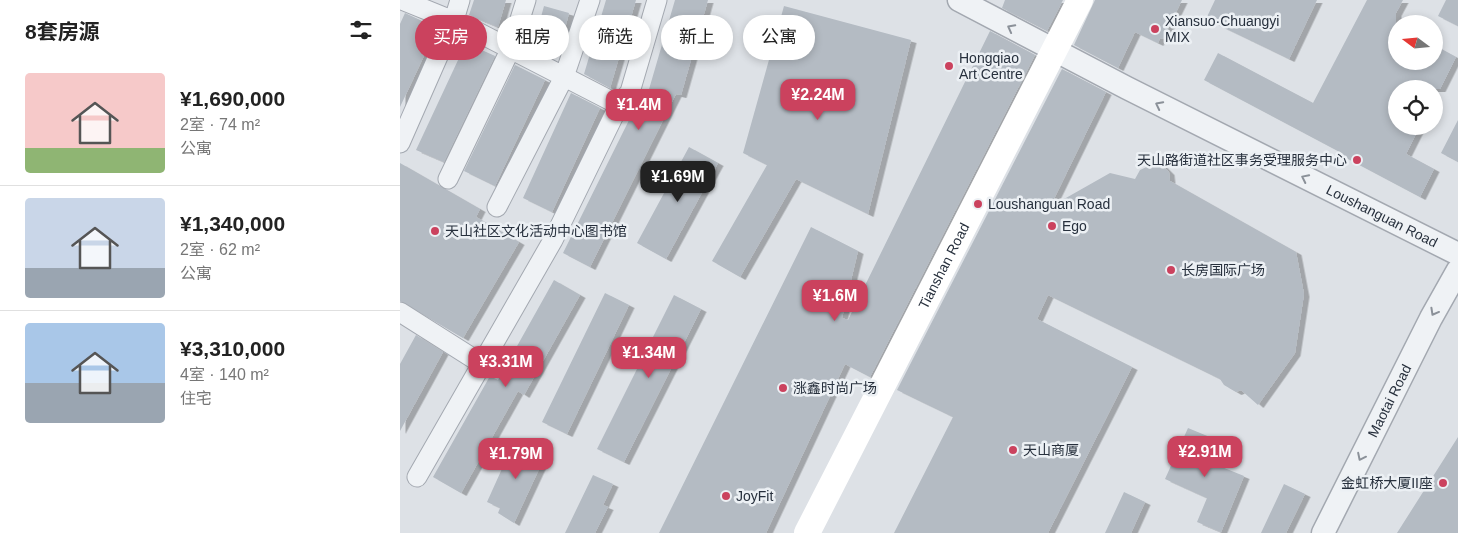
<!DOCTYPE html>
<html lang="zh">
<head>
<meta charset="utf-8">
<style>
	:root { --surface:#fff; --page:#f2f2f2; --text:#222; --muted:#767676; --line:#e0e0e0; --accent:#cb425e }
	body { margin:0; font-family:Arial,"Noto Sans SC",sans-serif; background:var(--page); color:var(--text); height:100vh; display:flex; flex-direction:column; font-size:19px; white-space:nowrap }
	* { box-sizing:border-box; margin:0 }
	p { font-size:16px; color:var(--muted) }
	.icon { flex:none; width:28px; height:28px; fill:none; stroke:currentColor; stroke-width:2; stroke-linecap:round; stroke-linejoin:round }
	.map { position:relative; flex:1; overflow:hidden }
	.sheet { display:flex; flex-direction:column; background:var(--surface); width:400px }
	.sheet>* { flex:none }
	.top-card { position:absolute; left:15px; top:15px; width:475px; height:45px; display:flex; gap:10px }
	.needle { width:32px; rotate:286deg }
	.tools { position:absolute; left:988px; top:15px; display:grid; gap:10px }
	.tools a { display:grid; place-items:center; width:55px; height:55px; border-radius:50%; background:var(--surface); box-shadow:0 2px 8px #0003; font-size:25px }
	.price { position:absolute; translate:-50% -42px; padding:0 11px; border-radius:10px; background:var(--accent); color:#fff; font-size:16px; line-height:32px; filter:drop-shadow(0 1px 2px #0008) }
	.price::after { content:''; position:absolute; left:50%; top:30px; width:15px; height:11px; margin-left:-8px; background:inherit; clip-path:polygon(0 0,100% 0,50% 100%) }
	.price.on { background:#222; color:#fff }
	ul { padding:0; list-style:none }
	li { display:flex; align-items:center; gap:15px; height:125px; padding:0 25px }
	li+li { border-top:1px solid var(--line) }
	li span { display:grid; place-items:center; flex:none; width:140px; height:100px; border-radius:5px; color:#555 }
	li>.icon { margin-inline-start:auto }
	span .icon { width:60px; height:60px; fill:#fffc; stroke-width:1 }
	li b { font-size:21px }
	h2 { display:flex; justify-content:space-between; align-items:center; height:60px; padding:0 25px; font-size:21px }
	.chip { padding:0 18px; border-radius:22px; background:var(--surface); box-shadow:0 2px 8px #0003; font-size:18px; line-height:45px }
	.chip.on { background:var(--accent); color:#fff }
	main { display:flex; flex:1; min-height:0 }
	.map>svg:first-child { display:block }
</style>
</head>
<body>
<main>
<section class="sheet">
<h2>8套房源<svg class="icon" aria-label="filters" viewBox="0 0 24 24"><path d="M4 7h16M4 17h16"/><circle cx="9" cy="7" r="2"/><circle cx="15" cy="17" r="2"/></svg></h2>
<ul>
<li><span style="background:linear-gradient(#f6c9c9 75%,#8fb573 0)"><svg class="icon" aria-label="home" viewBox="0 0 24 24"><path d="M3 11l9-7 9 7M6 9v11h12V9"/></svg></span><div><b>¥1,690,000</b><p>2室 · 74 m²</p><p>公寓</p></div></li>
<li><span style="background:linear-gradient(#c9d6e8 70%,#9aa5b1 0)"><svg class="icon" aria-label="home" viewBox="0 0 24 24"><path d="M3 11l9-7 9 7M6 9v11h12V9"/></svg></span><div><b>¥1,340,000</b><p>2室 · 62 m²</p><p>公寓</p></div></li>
<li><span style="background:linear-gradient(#a9c7e8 60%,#9aa5b1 0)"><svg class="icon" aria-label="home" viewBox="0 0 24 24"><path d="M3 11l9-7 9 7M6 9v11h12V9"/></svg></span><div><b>¥3,310,000</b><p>4室 · 140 m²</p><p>住宅</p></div></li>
</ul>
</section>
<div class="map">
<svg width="1058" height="533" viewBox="0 0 1058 533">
	<defs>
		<filter id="shadow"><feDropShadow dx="5.5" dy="3" stdDeviation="0" flood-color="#0004"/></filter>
	</defs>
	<rect width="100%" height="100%" fill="#dde1e6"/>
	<path fill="#b4bbc3" filter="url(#shadow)" d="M 74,0 L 106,0 L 98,27 L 69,15 Z
		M 206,0 L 236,0 L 210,88 L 184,74 Z
		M 275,0 L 308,0 L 281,95 L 276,94 L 190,267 L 163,253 L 239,100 L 245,103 Z
		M 605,0 L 663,0 L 647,31 L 602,8 Z
		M 695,0 L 782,0 L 763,39 L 760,38 L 758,43 L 735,32 L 718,68 L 674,45 Z
		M 815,0 L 917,0 L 889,59 L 806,19 Z
		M 967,0 L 1003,0 L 996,13 L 996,61 L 1034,61 L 1034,45 L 1056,57 L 1040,89 L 996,89 L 996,126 L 1020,126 L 1006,154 L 1034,169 L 1020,197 L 937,153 L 938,151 L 804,80 L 818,53 L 913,103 Z
		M 1046,0 L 1058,0 L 1058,26 L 1038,16 Z
		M 144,6 L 169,13 L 159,52 L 133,46 Z
		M 384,6 L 511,40 L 468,214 L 396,179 L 340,277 L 312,261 L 367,165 L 343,153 Z
		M 5,13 L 37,28 L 0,107 L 0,24 Z
		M 590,31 L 635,55 L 470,377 L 445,364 L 366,533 L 259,533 L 411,227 L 458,251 L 442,318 L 448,320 Z
		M 66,43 L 95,56 L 44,162 L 16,150 Z
		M 115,65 L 145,80 L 95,186 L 64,171 Z
		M 662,69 L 706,92 L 650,207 L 710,173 L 735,179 L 740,170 L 753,164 L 762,165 L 769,172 L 770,181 L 896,252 L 904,294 L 895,353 L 858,405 L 841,390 L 836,392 L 824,385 L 820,379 L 648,295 L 637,319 L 732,367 L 648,533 L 494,533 L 553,417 L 497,390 Z
		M 171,93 L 200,108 L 152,212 L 123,198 Z
		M 1058,120 L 1058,162 L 1041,153 Z
		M 289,147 L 318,163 L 266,259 L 237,243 Z
		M 0,163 L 80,209 L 76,217 L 119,242 L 63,338 L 0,301 Z
		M 154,280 L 180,295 L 124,395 L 118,391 L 61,493 L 33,477 L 90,376 L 98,380 Z
		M 205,293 L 229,305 L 167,434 L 142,422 Z
		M 274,295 L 301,309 L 224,462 L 197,449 Z
		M 16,335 L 43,352 L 0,431 L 0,364 Z
		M 788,428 L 817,440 L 807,461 L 844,476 L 821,532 L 797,522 L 807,498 L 765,479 Z
		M 1058,437 L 1058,533 L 997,533 Z
		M 114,442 L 146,454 L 114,523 L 98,513 L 100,508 L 87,502 Z
		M 193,475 L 213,484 L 203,505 L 208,507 L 195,533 L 165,533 Z
		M 884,484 L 905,494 L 886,533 L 861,533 Z
		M 724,492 L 745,502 L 731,533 L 705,533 Z"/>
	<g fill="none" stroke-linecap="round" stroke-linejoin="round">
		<g stroke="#a3a8b0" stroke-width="21">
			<path id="minor" d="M 2,0 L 66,26 L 219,105
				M 0,143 L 54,20 L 60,0
				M 48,179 L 111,48 L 126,0
				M 97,207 L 164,77 L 190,0
				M 0,312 L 82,364
				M 17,477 L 153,240 L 219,105 L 230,92 L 257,0"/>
		</g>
		<g stroke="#a3a8b0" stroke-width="25">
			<g id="tertiary">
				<path id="s1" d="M 559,0 L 727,88 L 1058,254"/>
				<path id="s2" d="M 923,533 L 1031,318 L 1058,270"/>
			</g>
		</g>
		<use href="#minor" stroke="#eff2f5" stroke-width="19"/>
		<use href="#tertiary" stroke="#eff2f5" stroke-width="22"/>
		<path stroke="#fff" stroke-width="26" id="s3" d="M 407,533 L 680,0"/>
	</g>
	<defs><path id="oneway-chevron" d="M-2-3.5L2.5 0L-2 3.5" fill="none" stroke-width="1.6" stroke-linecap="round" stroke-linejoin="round" transform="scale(1.25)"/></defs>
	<g stroke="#8b9199">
		<use href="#oneway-chevron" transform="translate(611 28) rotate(-152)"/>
		<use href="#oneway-chevron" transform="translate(759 105) rotate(-153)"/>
		<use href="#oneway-chevron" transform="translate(905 178) rotate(-154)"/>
		<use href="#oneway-chevron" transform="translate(1034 312) rotate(119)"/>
		<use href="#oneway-chevron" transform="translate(961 457) rotate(116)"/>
	</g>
	<g fill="#cb425e" stroke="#ecf0f4" stroke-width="2">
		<circle cx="755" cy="29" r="5"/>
		<circle cx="549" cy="66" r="5"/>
		<circle cx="957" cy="160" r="5"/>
		<circle cx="578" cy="204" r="5"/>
		<circle cx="652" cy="226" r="5"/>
		<circle cx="35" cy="231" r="5"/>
		<circle cx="771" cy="270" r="5"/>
		<circle cx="383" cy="388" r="5"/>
		<circle cx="613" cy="450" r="5"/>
		<circle cx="1043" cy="483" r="5"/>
		<circle cx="326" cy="496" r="5"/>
	</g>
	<g text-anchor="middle" stroke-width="5" stroke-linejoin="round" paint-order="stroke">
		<g font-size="14" fill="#27303d" stroke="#ecf0f4" text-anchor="start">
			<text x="765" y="26">Xiansuo·Chuangyi<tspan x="765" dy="16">MIX</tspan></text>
			<text x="559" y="63">Hongqiao<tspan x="559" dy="16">Art Centre</tspan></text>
			<text x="947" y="165" text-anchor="end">天山路街道社区事务受理服务中心</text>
			<text x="588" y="209">Loushanguan Road</text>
			<text x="662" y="231">Ego</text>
			<text x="45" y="236">天山社区文化活动中心图书馆</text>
			<text x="781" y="275">长房国际广场</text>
			<text x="393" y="393">涨鑫时尚广场</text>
			<text x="623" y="455">天山商厦</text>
			<text x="1033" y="488" text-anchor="end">金虹桥大厦II座</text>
			<text x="336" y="501">JoyFit</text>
		</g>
		<g font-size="14" fill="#27303d" stroke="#ecf0f4">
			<text dy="5" stroke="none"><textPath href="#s1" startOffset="475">Loushanguan Road</textPath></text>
			<text dy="5" stroke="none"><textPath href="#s3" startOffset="300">Tianshan Road</textPath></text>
			<text dy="5" stroke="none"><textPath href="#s2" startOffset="148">Maotai Road</textPath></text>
		</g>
	</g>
</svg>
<div class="tools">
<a><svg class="needle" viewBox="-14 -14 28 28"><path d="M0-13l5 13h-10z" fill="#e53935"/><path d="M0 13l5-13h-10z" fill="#767676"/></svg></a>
<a><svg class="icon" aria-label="locate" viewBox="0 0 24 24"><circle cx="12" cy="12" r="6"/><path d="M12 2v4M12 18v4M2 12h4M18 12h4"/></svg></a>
</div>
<b class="price" style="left:418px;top:121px">¥2.24M</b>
<b class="price" style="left:239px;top:131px">¥1.4M</b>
<b class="price on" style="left:278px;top:203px">¥1.69M</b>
<b class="price" style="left:435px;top:322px">¥1.6M</b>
<b class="price" style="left:249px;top:379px">¥1.34M</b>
<b class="price" style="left:106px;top:388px">¥3.31M</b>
<b class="price" style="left:805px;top:478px">¥2.91M</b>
<b class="price" style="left:116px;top:480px">¥1.79M</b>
<div class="top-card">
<a class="chip on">买房</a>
<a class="chip">租房</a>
<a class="chip">筛选</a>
<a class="chip">新上</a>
<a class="chip">公寓</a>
</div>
</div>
</main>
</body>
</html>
